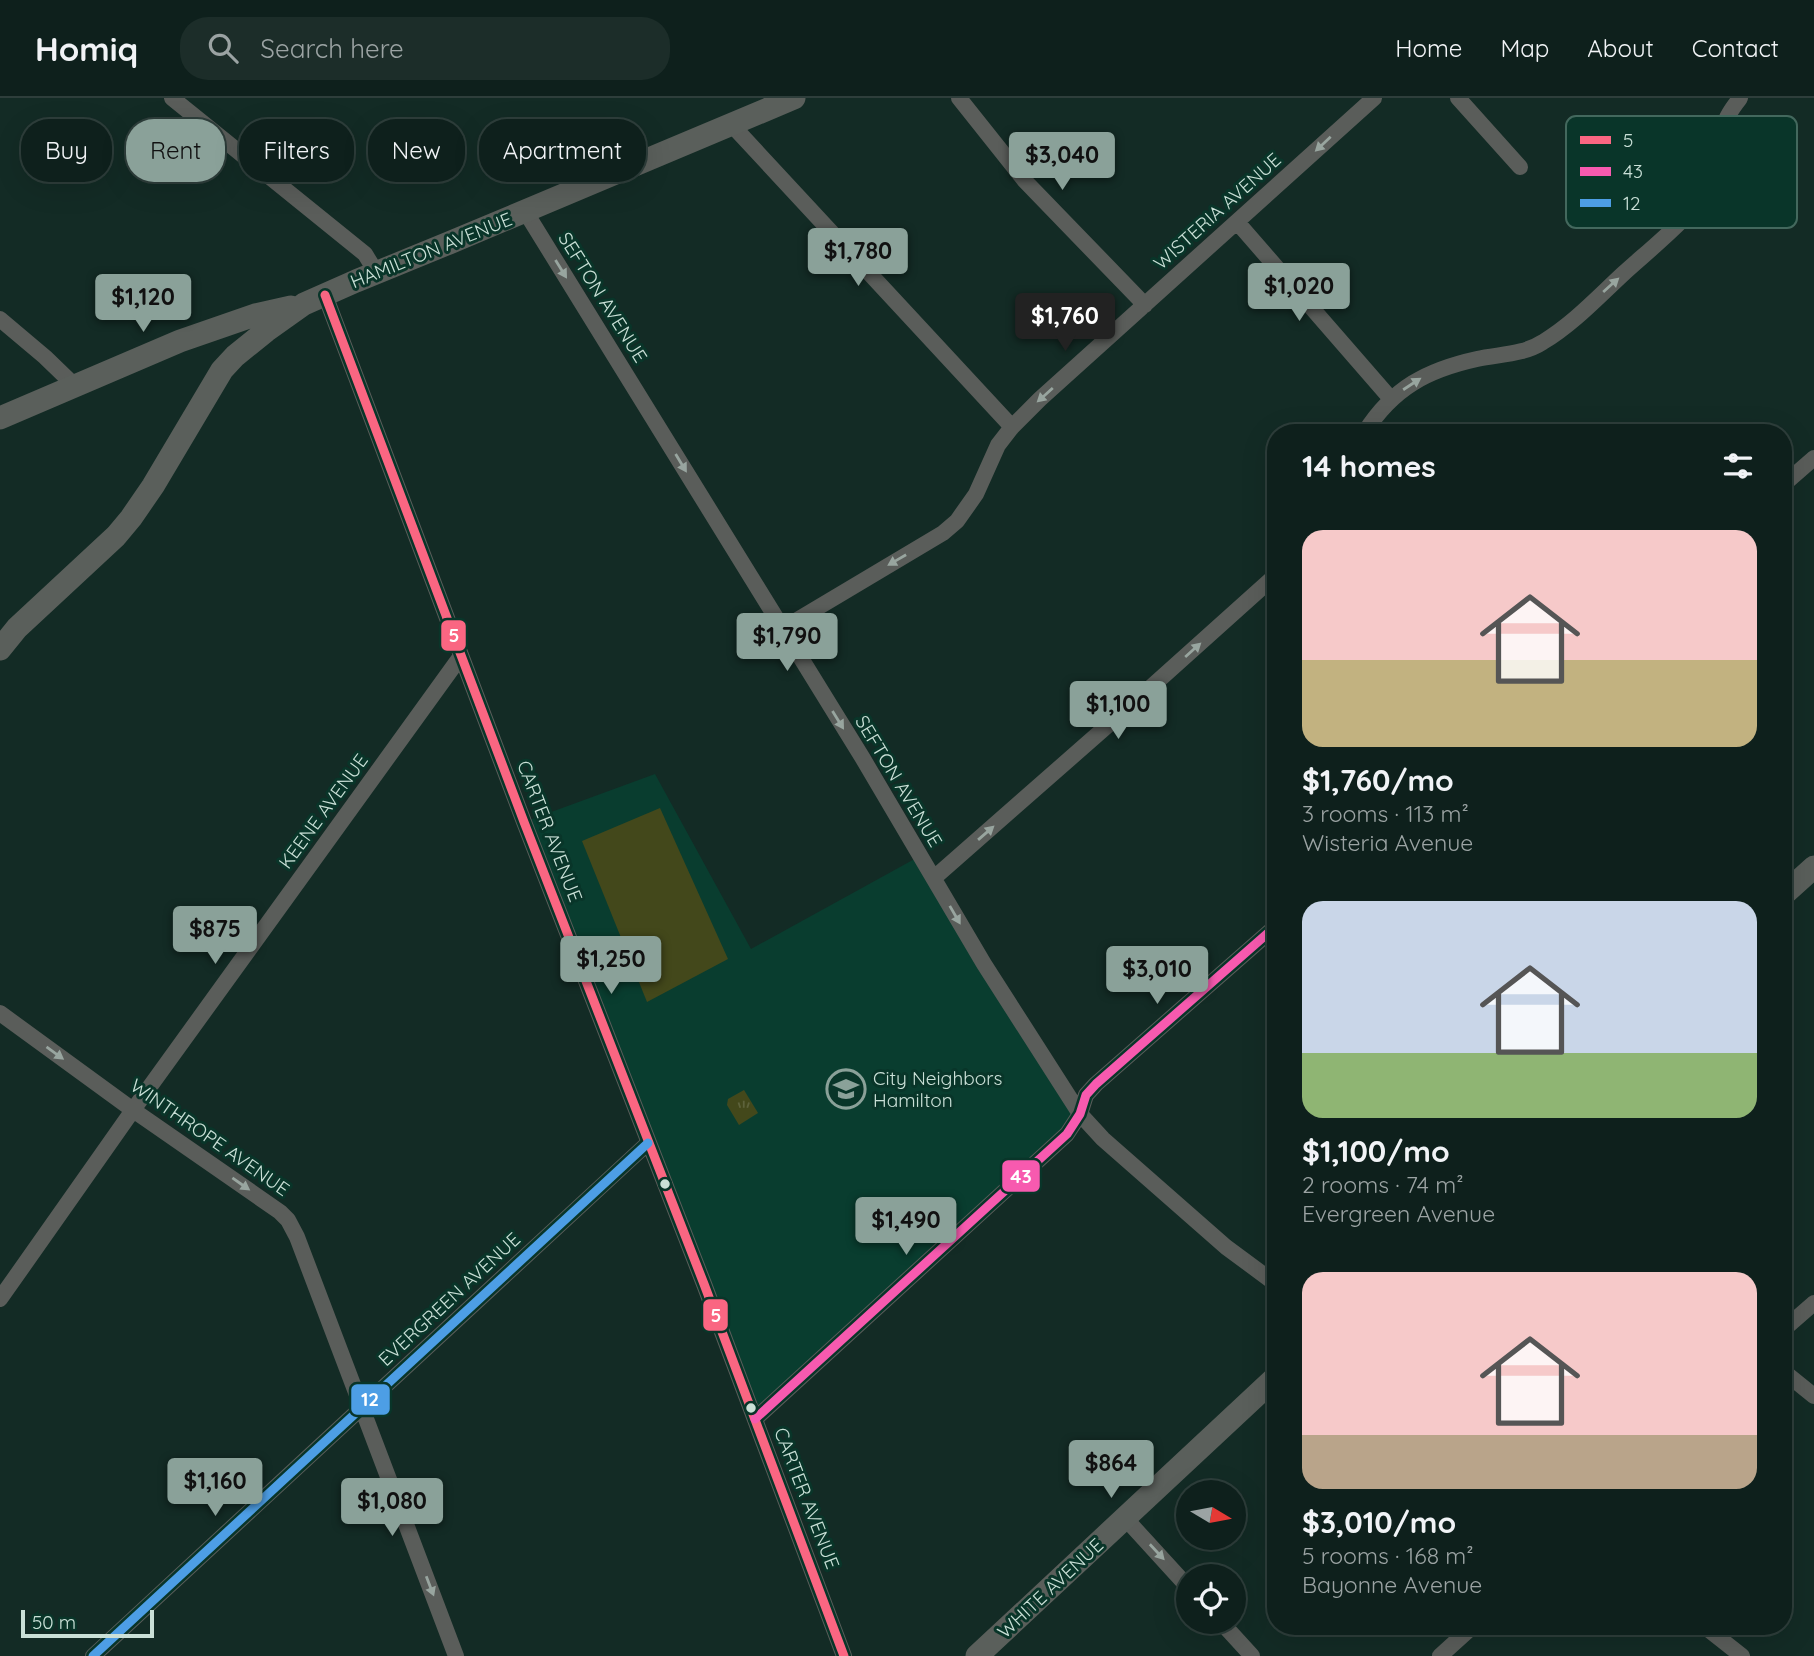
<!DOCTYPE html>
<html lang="en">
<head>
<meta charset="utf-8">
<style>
	:root { --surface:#0e201c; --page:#1c2d29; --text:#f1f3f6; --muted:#9ba3a3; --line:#2e3e3b; --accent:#8aa199 }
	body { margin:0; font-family:Quicksand,sans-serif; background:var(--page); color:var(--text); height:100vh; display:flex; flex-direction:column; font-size:26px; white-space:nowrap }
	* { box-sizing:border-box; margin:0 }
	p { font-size:23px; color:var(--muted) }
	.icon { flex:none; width:38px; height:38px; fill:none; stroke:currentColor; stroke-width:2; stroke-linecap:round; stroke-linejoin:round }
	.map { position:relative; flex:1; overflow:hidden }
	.drawer { position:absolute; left:1267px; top:326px; width:525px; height:1211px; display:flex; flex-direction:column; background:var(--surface); border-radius:28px; box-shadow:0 7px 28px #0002,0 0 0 2px var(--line) }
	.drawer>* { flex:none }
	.guide { position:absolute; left:21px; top:21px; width:665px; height:63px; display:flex; gap:14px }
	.needle { width:46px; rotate:100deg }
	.controls { position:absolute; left:1176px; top:1382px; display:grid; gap:14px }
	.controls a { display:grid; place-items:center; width:70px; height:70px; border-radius:50%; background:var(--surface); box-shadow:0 7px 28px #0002,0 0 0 2px var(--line); font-size:35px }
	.scale { position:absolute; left:21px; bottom:18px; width:133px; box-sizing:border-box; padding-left:7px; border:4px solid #cae0d7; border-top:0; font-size:19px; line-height:24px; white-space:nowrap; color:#cae0d7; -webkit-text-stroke:5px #093529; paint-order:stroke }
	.price { position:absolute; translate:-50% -60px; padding:0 16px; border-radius:7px; background:var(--accent); color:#111; font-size:23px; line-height:46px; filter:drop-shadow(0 2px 4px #0008) }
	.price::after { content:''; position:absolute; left:50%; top:42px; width:21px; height:16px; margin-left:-10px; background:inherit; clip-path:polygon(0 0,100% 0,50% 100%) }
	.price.selected { background:#222; color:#fff }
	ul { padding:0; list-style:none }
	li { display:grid; align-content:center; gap:14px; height:371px; padding:0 35px }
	li span { display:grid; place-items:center; height:217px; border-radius:21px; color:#555 }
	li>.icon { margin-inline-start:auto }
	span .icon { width:126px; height:126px; fill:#fffc; stroke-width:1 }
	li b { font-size:30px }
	h2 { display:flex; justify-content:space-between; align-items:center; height:84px; padding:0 35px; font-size:30px }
	.pill { padding:0 24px; border-radius:28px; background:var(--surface); box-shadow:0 7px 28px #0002,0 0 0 2px var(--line); font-size:24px; line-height:63px }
	.pill.selected { background:var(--accent); color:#111 }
	header { display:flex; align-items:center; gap:42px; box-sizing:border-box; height:98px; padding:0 35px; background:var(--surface); border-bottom:2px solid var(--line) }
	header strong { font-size:33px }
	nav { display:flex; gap:38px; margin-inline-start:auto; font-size:24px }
	.search { width:490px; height:63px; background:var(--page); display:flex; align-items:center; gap:18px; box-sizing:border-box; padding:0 24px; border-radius:28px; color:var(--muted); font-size:26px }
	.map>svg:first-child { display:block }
</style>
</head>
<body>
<header>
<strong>Homiq</strong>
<div class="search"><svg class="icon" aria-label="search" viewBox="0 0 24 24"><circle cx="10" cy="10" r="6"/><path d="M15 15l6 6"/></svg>Search here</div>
<nav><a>Home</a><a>Map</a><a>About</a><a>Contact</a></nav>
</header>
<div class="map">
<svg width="1814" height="1558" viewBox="0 0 1814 1558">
	<defs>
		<pattern id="grass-tufts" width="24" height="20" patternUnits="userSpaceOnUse" patternTransform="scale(1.75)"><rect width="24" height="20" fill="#43481b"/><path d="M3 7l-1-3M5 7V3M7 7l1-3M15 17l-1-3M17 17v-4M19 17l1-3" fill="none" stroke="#5d623b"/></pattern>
	</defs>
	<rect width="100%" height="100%" fill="#132b25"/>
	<path fill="#093d2f" d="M 655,676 L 751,851 L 920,758 L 1080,1016 L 755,1321 L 524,724 Z"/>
	<path fill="url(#grass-tufts)" d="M 744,992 L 758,1015 L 739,1027 L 727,1007 L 728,1001 Z"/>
	<path fill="#43481b" d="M 660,710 L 728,861 L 647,904 L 582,743 Z"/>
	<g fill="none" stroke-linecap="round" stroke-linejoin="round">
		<path stroke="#5a5d5a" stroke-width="16" d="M 172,0 L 365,156 L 376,174
			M 959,0 L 1025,83 L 1145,207
			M 1458,0 L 1520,69
			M 731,26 L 1012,329
			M 525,113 L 862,659 L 984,866 L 1080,1016 L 1103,1041 L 1226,1149 L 1276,1186
			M 1237,124 L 1391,301
			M 325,197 L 524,724 L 704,1186 L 844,1558
			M 0,221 L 45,259 L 75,288
			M 1365,334 C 1393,290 1427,272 1477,261 C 1499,256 1523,257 1543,244 C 1573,226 1598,199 1624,175 C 1649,152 1698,114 1711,84 C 1720,64 1718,42 1726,22 C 1729,14 1735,7 1740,0
			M 1783,387 L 1814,360
			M 782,531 L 943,435 L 957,423 L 976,396 L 998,347 L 1012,329 L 1040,301 L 1374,0
			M 934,780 L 1140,599 L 1276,477
			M 0,915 L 133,1012 L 280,1114 L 288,1122 L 297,1139 L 456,1558
			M 0,1201 L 133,1012 L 461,558
			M 1783,1232 L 1814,1205
			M 1783,1273 L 1814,1298
			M 755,1321 L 1067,1036 L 1080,1016 L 1086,997 L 1096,986 L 1276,828
			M 1125,1420 L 1188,1489
			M 1221,1524 L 1252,1558
			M 1704,1528 L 1742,1558
			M 93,1558 L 648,1045
			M 1440,1558 L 1473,1528"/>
		<path stroke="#5a5f5b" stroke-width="23" d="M 0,320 L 180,243 L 255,217 L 291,209
			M 0,551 L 17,530 L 116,438 L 131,420 L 153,388 L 222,272 L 235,258 L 266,233 L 304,206 L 356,183 L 449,145 L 794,0
			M 1783,797 L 1814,769
			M 977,1558 L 1276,1279"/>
		<g stroke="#093529" stroke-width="14">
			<path id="bus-1" d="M 325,197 L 524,724 L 704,1186 L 844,1558"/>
		</g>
		<g stroke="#093529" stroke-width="14">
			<path id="bus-2" d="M 755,1321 L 1067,1036 L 1080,1016 L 1086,997 L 1096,986 L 1276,828"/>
		</g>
		<g stroke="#093529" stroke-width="14">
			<path id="bus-3" d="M 93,1558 L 648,1045"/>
		</g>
		<use href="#bus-1" stroke="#fa6682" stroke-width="9"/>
		<use href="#bus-2" stroke="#f75aaf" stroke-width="9"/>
		<use href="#bus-3" stroke="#4d9ee5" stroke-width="9"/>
	</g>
	<defs><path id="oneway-solid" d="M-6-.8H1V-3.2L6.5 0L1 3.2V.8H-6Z" transform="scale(1.75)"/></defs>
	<g fill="#98a59f">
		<use href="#oneway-solid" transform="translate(1323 46) rotate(137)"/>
		<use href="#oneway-solid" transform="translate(561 171) rotate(58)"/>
		<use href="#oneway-solid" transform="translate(1611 187) rotate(-42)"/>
		<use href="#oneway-solid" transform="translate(1412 286) rotate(-33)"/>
		<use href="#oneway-solid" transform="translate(1045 297) rotate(138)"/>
		<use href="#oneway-solid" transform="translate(681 365) rotate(59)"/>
		<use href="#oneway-solid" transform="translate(897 462) rotate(150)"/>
		<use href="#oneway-solid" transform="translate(1193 552) rotate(-42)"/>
		<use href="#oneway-solid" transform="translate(838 622) rotate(58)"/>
		<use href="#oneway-solid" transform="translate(986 735) rotate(-41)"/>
		<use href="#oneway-solid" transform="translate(955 817) rotate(60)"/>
		<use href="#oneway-solid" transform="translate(55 955) rotate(36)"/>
		<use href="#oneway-solid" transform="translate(241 1086) rotate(35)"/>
		<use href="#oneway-solid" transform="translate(1157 1454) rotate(47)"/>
		<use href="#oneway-solid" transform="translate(430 1488) rotate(69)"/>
	</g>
	<defs>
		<g id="school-ring" transform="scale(2.0125)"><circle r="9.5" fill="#093529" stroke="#8aa199" stroke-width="1.5"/><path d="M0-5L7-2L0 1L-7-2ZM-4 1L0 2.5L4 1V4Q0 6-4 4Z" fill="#8aa199"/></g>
	</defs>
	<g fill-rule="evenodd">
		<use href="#school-ring" x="846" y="991"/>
	</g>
	<g fill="#cae0d7" stroke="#093529" stroke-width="2.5">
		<circle cx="665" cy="1086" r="6"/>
		<circle cx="751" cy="1310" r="6"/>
	</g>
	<g text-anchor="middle" stroke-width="6" stroke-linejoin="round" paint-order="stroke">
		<g font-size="19" fill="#cae0d7" stroke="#093529">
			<text transform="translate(1217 113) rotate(-42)" y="7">WISTERIA AVENUE</text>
			<text transform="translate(431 152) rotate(-22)" y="7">HAMILTON AVENUE</text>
			<text transform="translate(603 199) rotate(58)" y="7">SEFTON AVENUE</text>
			<text transform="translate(899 683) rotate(59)" y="7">SEFTON AVENUE</text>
			<text transform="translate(323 713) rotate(-54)" y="7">KEENE AVENUE</text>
			<text transform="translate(550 733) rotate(69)" y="7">CARTER AVENUE</text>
			<text transform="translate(210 1039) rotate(35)" y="7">WINTHROPE AVENUE</text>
			<text transform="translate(449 1201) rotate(-43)" y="7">EVERGREEN AVENUE</text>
			<text transform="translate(807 1400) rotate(69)" y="7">CARTER AVENUE</text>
			<text transform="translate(1050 1490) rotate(-43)" y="7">WHITE AVENUE</text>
		</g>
		<g font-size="19" fill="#cae0d7" stroke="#093529" text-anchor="start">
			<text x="873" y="987">City Neighbors<tspan x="873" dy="22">Hamilton</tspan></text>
		</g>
	</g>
	<rect x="1566" y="18" width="231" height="112" rx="10" fill="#093529" stroke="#43685d" stroke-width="2"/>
	<rect x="1580" y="38" width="31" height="8" fill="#fa6682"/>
	<rect x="1580" y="69" width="31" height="9" fill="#f75aaf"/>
	<rect x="1580" y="101" width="31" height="8" fill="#4d9ee5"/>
	<g font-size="19" fill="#cae0d7">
		<text x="1623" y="49">5</text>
		<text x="1623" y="80">43</text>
		<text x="1623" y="112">12</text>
	</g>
	<g stroke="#093529" stroke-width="2.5">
		<rect x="440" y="521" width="27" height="33" rx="7" fill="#fa6682"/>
		<rect x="1001" y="1061" width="40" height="34" rx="7" fill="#f75aaf"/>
		<rect x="702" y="1200" width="27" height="34" rx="7" fill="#fa6682"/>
		<rect x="350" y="1285" width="41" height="33" rx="7" fill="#4d9ee5"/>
	</g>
	<g font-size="19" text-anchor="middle" font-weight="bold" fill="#fff">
		<text x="454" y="544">5</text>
		<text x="1021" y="1085">43</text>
		<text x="716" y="1224">5</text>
		<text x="370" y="1308">12</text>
	</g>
</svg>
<div class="controls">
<a><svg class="needle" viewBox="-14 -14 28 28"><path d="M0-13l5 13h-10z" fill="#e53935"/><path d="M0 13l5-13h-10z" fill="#9ba3a3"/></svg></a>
<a><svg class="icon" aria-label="locate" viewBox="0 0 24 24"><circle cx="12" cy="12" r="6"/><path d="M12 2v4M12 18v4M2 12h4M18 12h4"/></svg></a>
</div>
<div class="scale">50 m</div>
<b class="price" style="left:1062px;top:94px">$3,040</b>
<b class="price" style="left:858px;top:190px">$1,780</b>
<b class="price" style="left:1299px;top:225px">$1,020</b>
<b class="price" style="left:143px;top:236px">$1,120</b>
<b class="price selected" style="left:1065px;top:255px">$1,760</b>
<b class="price" style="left:787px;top:575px">$1,790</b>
<b class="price" style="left:1118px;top:643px">$1,100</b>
<b class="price" style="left:215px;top:868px">$875</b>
<b class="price" style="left:611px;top:898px">$1,250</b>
<b class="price" style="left:1157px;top:908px">$3,010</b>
<b class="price" style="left:906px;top:1159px">$1,490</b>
<b class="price" style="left:1111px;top:1402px">$864</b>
<b class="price" style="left:215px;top:1420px">$1,160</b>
<b class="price" style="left:392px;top:1440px">$1,080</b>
<div class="guide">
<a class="pill">Buy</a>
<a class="pill selected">Rent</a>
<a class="pill">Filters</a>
<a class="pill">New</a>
<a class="pill">Apartment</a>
</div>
<section class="drawer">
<h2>14 homes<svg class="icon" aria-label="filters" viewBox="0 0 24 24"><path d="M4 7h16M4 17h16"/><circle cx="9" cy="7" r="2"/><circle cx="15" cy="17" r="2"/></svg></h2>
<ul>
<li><span style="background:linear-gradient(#f6c9c9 60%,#c2b280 0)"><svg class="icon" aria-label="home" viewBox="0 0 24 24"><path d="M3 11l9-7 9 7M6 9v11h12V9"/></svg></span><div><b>$1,760/mo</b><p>3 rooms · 113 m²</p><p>Wisteria Avenue</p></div></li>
<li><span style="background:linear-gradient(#c9d6e8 70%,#8fb573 0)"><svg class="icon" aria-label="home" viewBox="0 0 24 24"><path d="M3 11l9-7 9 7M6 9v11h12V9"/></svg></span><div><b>$1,100/mo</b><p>2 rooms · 74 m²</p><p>Evergreen Avenue</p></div></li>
<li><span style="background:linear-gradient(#f6c9c9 75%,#b9a48a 0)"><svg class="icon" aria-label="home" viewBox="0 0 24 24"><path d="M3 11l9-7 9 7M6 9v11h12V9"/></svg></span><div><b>$3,010/mo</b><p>5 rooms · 168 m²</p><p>Bayonne Avenue</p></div></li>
</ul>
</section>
</div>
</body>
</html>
